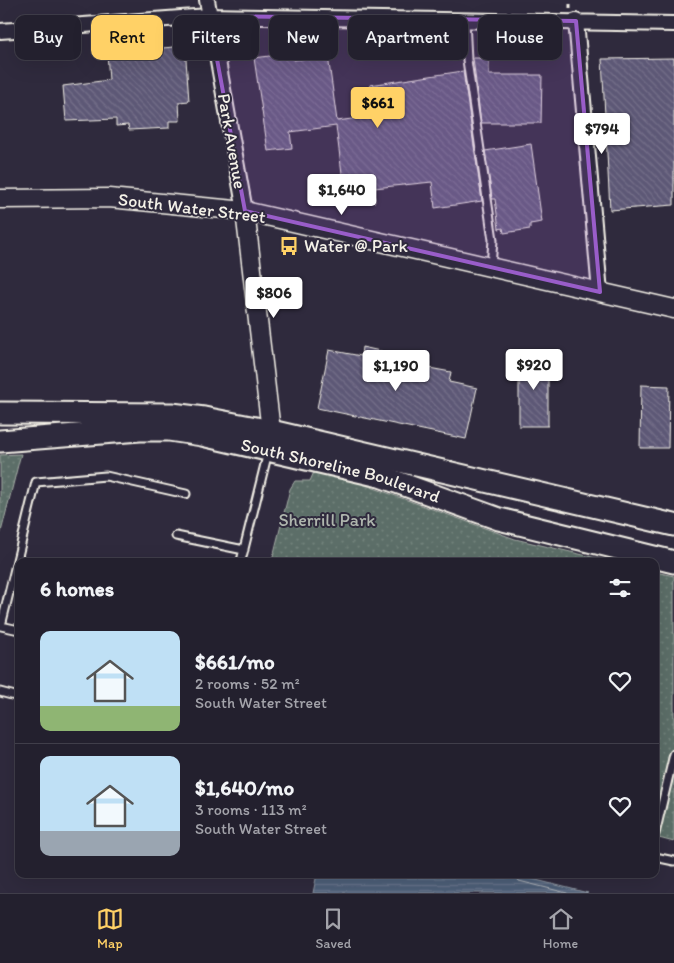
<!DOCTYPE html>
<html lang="en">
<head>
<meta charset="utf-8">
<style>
	:root { --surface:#23202e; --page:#2b2836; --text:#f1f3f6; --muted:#a3a3aa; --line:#403e4a; --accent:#ffd166 }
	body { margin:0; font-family:Itim,sans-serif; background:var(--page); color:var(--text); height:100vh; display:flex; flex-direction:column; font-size:19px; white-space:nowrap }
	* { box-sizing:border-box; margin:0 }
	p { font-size:16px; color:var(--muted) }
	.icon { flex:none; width:28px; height:28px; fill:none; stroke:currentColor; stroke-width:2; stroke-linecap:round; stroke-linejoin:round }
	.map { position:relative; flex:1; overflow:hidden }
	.sheet { position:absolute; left:15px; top:558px; width:644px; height:320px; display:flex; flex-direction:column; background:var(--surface); border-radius:10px; box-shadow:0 5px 20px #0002,0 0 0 1px var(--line) }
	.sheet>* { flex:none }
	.hud { position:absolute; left:15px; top:15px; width:645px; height:45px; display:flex; gap:10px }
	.price { position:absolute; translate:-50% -42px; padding:0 11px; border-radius:5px; background:#fff; color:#222; font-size:16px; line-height:32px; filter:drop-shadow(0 1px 2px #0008) }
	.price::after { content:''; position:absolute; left:50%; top:30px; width:15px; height:11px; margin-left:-8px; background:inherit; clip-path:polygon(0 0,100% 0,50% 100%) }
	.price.on { background:var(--accent); color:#111 }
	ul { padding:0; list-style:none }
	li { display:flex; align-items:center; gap:15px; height:125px; padding:0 25px }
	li+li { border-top:1px solid var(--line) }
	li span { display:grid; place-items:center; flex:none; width:140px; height:100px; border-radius:10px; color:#555 }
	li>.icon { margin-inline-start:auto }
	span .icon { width:60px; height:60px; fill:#fffc; stroke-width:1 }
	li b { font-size:21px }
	h2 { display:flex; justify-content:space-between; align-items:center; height:60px; padding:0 25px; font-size:21px }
	.pill { padding:0 18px; border-radius:10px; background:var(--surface); box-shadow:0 5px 20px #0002,0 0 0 1px var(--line); font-size:18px; line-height:45px }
	.pill.on { background:var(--accent); color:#111 }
	.dock { display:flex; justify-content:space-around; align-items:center; height:70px; border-top:1px solid var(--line); background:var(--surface); font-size:14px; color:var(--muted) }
	.dock a { display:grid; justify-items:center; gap:2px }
	.dock .on { color:var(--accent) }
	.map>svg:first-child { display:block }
</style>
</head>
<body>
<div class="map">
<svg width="674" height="893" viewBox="0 0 674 893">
	<defs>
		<pattern id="park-dots" width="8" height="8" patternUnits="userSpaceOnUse" patternTransform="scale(1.25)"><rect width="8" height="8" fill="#5b6e67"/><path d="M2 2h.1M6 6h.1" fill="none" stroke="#73837d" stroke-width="1.8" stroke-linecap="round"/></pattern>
		<pattern id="water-rules" width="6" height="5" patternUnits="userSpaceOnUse" patternTransform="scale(1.25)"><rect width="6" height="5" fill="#4e5e78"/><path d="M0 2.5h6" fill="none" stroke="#68768b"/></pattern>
		<pattern id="building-back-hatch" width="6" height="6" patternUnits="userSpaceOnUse" patternTransform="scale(1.25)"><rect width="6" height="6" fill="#5d5876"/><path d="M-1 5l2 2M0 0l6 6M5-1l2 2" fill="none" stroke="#75708a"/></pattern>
	</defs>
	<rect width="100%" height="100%" fill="#2f2a3d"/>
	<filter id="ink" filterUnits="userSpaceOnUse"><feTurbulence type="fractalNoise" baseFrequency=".02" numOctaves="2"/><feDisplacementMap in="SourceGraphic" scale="10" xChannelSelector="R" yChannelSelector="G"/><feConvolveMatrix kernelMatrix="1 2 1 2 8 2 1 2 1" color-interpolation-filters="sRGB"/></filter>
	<g filter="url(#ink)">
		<path fill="url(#park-dots)" stroke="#a8b0a8" d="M 21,454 L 19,461 L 0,536 L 0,455 Z
			M 314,472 L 360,483 L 515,539 L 609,561 L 272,561 L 290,489 L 295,481 L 310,481 Z
			M 655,572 L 674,576 L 674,842 L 655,837 Z"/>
		<path fill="url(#water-rules)" stroke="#9099a5" d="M 317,874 L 512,874 L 588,893 L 313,893 Z"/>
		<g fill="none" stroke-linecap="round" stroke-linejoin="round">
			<path stroke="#b2b6bb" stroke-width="1" d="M 515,874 L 519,881 L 567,893"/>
		</g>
		<path fill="url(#building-back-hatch)" stroke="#f4f1e8" d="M 185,46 L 189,101 L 179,102 L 180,121 L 169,121 L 169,128 L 129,130 L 128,125 L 116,126 L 116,119 L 66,121 L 63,86 L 109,80 L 107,53 Z
			M 293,53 L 294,60 L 328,56 L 337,121 L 374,116 L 370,85 L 463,71 L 482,201 L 435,208 L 432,182 L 374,188 L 375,202 L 346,205 L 336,126 L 290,132 L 292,148 L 268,151 L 254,58 Z
			M 473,58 L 489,58 L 489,75 L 542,75 L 541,123 L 481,123 Z
			M 674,58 L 674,205 L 610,210 L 602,59 Z
			M 531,144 L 542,222 L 530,224 L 530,229 L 504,233 L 503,228 L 499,229 L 495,199 L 492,199 L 485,151 Z
			M 362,347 L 430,362 L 429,368 L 451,372 L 449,382 L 477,388 L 466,439 L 317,408 L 329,350 L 361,356 Z
			M 519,356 L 548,356 L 548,426 L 519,426 Z
			M 641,385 L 669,386 L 668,448 L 640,448 Z"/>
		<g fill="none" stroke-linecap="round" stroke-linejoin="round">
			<g stroke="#f4f1e8" stroke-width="11">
				<path id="service" d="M 465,20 L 467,60 L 493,240 L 491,267
					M 176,536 L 244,550
					M 241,561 L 268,452
					M 19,630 L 1,626 L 36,482 L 106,476 L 186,494
					M 0,692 L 19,697
					M 655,834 L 674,754
					M 655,857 L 674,861"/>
			</g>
			<g stroke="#f4f1e8" stroke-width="18">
				<path id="minor" d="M 207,0 L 245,211
					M 576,21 L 600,292
					M 0,31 L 209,16 L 674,24"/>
			</g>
			<g stroke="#f4f1e8" stroke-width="21">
				<path id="tertiary" d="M 0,199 L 109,198 L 245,211 L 674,309
					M 245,211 L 271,431"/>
			</g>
			<g stroke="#f4f1e8" stroke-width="25">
				<g id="primary">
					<path d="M 0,413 L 172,414 L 204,418 L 271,431 L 674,525"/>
					<path id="s1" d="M 0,441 L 140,430 L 169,430 L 202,435 L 380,476 L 499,519 L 674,562"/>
				</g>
			</g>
			<path stroke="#f4f1e8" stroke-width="3" stroke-dasharray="5 4" stroke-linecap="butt" d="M 570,9 L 570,0"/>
			<use href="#service" stroke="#2f2a3d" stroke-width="7"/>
			<use href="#minor" stroke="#2f2a3d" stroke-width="14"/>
			<use href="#tertiary" stroke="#2f2a3d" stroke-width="18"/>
			<use href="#primary" stroke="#2f2a3d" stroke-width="21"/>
		</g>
	</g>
	<path fill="#995dc9" fill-opacity="0.2" stroke="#995dc9" stroke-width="4" stroke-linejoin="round" d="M 209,16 L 576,21 L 600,292 L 245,211 Z"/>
	<defs>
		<g id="bus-bare" transform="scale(1.5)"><path d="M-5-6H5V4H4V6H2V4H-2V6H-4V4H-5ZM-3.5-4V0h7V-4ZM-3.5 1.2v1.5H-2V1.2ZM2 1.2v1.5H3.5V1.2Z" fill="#ffd166" stroke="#2f2a3d" stroke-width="2.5" paint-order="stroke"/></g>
	</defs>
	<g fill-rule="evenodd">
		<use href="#bus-bare" x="289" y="246"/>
	</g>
	<g text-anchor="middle" stroke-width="4" stroke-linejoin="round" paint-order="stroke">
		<g font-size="18" fill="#f4f1e8" stroke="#2f2a3d">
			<text transform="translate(232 141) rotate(80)" y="6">Park Avenue</text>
			<text transform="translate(192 208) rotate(7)" y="6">South Water Street</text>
			<text dy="6" stroke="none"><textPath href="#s1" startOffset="346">South Shoreline Boulevard</textPath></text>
		</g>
		<g font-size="18" fill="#f4f1e8" stroke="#2f2a3d" text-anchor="start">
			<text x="304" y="252">Water @ Park</text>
		</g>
		<g font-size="18" fill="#afb6ae" stroke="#2f2a3d">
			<text x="327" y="526">Sherrill Park</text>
		</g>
	</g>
</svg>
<b class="price on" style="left:378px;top:129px">$661</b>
<b class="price" style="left:602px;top:155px">$794</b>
<b class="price" style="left:342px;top:216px">$1,640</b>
<b class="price" style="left:274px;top:319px">$806</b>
<b class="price" style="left:534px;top:391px">$920</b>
<b class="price" style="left:396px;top:392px">$1,190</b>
<div class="hud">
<a class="pill">Buy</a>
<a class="pill on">Rent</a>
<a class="pill">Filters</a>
<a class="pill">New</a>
<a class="pill">Apartment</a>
<a class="pill">House</a>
</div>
<section class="sheet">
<h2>6 homes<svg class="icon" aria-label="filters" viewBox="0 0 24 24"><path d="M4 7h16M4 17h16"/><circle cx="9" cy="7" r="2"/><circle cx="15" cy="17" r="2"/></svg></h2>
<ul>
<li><span style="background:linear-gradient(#bfe0f5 75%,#8fb573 0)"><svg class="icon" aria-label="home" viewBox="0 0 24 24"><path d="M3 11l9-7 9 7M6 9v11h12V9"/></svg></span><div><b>$661/mo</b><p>2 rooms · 52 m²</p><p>South Water Street</p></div><svg class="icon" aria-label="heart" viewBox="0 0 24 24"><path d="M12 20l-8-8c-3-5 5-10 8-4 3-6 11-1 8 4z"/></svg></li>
<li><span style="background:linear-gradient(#bfe0f5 75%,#9aa5b1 0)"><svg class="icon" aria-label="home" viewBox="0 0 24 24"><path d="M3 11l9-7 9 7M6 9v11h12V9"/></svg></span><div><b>$1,640/mo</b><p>3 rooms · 113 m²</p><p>South Water Street</p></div><svg class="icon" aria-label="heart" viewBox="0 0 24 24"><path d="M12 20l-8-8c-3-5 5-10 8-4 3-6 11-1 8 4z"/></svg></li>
</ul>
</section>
</div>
<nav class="dock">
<a class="on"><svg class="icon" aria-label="map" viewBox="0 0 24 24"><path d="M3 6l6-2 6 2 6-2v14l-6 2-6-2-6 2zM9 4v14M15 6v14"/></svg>Map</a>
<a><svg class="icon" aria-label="saved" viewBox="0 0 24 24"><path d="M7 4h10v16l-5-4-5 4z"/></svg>Saved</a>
<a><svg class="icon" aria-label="home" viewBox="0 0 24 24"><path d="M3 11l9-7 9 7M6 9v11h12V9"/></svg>Home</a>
</nav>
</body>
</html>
